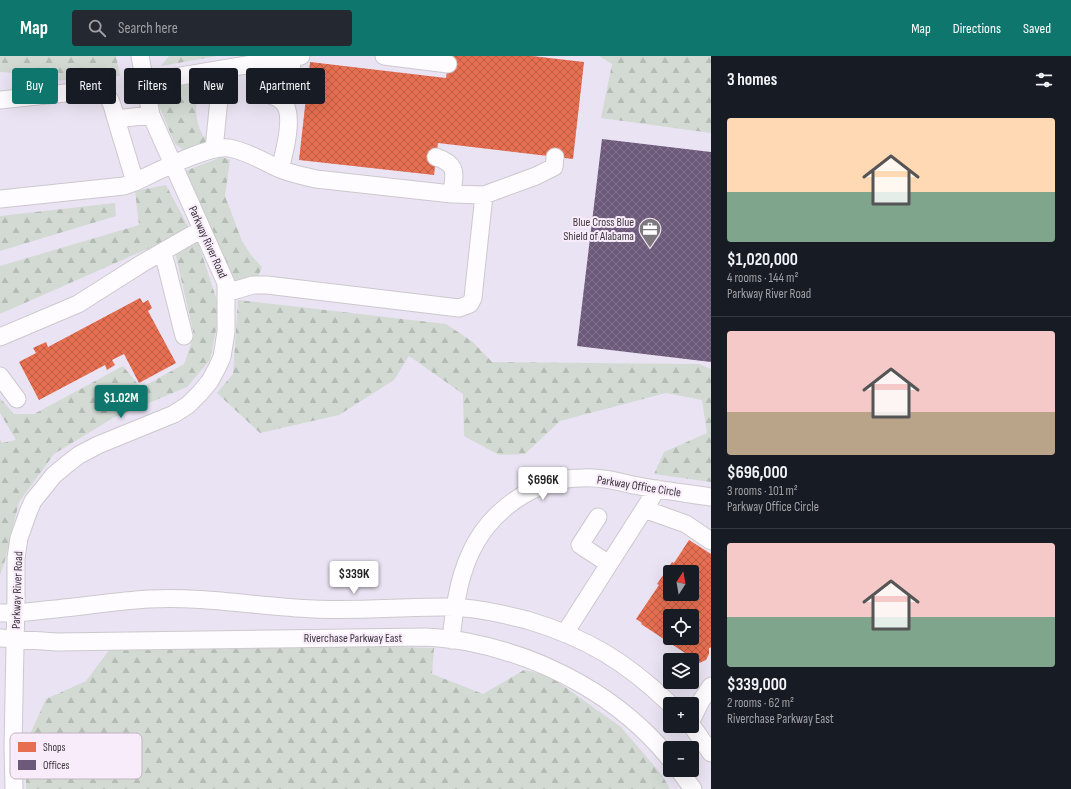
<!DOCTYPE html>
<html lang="en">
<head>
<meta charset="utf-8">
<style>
	:root { --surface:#171b24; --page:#242831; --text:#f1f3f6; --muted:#9ea1a6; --line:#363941; --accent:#0f766e }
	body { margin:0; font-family:"Sofia Sans Condensed",sans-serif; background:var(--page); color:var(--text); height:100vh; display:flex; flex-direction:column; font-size:15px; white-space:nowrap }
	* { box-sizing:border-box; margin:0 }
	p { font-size:13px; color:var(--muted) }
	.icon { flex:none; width:22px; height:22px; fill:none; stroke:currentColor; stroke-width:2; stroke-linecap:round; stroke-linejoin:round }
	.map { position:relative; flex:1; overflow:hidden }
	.details { display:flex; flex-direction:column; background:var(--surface); width:360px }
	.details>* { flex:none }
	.hud { position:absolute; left:12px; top:12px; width:380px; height:36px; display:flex; gap:8px }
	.needle { width:26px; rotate:11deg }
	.buttons { position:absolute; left:663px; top:509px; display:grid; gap:8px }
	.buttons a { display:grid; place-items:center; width:36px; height:36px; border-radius:4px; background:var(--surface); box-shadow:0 4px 16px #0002; font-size:20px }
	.price { position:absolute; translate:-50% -34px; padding:0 9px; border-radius:4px; background:#fff; color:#222; font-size:13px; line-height:26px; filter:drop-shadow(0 1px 2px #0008) }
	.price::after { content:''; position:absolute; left:50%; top:24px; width:12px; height:9px; margin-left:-6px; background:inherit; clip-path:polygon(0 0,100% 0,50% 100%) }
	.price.active { background:var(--accent); color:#fff }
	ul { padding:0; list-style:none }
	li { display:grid; align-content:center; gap:8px; height:212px; padding:0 16px }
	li+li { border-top:1px solid var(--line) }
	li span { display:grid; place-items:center; height:124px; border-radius:4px; color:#555 }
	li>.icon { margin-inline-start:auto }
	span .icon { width:72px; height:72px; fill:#fffc; stroke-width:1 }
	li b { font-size:17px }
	h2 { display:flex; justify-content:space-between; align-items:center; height:48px; padding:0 16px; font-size:17px }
	.tag { padding:0 14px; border-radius:4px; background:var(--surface); box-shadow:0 4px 16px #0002; font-size:14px; line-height:36px }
	.tag.active { background:var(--accent); color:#fff }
	header { display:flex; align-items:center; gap:24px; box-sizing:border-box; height:56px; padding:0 20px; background:var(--accent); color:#fff }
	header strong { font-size:19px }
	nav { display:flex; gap:22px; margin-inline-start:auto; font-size:14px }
	.search { width:280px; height:36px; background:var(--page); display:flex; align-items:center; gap:10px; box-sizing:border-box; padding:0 14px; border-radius:4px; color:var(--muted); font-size:15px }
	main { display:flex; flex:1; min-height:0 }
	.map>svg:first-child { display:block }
</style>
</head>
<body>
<header>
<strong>Map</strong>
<div class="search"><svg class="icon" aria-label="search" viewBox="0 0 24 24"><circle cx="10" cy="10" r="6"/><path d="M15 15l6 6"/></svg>Search here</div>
<nav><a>Map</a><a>Directions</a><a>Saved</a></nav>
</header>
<main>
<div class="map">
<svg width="711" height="733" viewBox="0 0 711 733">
	<defs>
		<pattern id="forest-firs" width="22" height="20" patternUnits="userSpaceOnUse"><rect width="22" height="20" fill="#d2dad3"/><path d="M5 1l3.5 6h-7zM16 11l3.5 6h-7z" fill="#b5bcb6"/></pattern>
		<pattern id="shops-cross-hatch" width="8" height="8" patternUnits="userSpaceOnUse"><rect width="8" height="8" fill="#e76f51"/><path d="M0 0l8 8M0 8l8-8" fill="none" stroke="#bc5c44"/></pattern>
		<pattern id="offices-cross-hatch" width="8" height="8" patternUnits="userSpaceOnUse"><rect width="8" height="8" fill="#6d597a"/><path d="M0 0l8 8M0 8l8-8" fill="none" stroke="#83748d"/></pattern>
	</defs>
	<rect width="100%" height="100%" fill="#f5eef6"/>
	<path fill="#eae3f3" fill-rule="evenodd" d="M 0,0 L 711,0 L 711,733 L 0,733 ZM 670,516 L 692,516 L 692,538 L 670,538 ZM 670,560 L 692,560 L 692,582 L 670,582 ZM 670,604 L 692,604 L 692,626 L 670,626 ZM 670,648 L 692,648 L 692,670 L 670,670 ZM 670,692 L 692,692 L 692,714 L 670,714 Z"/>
	<path fill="url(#forest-firs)" d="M 0,0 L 116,0 L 120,20 L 53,25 L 47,19 L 0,16 Z
		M 169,0 L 217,0 L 161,10 Z
		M 599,0 L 711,0 L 711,77 L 601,62 L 612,8 Z
		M 206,25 C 195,47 192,57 203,80 L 210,83 L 209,88 L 188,97 L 175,88 L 158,48 L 160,38 L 167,31 Z
		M 222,101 L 230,104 L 225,140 L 242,185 L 251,199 L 262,211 L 258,221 L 247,225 L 234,226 L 185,115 Z
		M 166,129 L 190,174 L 0,258 L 0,210 L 139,169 L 135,135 Z
		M 115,147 L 116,160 L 0,195 L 0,160 Z
		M 198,186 L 220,254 L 210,304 L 187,331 L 113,362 L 54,398 L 19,446 L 4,508 L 0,519 L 0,383 L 2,387 L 16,384 L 0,357 L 0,342 L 14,358 L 34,358 L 123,310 L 141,332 L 184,308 L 194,279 L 175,196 Z
		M 238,244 L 446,268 L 473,286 L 492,306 L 699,308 L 711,313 L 711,426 L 654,418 L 664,396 L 707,377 L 702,344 L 666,337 L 560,365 L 525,398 L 499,399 L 464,380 L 463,338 L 409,300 L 394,324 L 339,359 L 260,377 L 217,337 L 233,318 Z
		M 366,590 L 434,592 L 432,618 L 483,638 L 524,614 L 548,619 L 621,671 L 662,719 L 670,733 L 26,733 L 26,687 L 46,643 L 86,625 L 110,593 Z"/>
	<path fill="url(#shops-cross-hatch)" fill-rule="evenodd" d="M 449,0 L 532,0 L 584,6 L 573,103 L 438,87 L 434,119 L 299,104 L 310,6 L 446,22 Z
		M 140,242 L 143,247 L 148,244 L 152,252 L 148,255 L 176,307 L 139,327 L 124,298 L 112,304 L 115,309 L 107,314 L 105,309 L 39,344 L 19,306 L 36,297 L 33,292 L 46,286 L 48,291 Z
		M 689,484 L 711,498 L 711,591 L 710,592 L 709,592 L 709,598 L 706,604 L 697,608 L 692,607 L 692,604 L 688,604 L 685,597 L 641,568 L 642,567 L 636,563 L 659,529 L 657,528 L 672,506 L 674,507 ZM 670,516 L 692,516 L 692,538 L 670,538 ZM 670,560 L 692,560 L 692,582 L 670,582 Z"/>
	<path fill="url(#offices-cross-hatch)" d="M 602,83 L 711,96 L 711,306 L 577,290 Z"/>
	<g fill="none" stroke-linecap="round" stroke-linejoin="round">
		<g stroke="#cdc8ce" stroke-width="19">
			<path id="minor" d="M 384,0 L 448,8
				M 289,2 L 293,17 L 299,22 L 308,23
				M 258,7 L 301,0
				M 145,26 L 258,7 L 257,36 C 265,38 277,39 283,46 C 295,58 284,98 280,113
				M 0,44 L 93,34 C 112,39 111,46 116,63
				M 151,59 L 116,63 L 135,126 C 156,116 208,89 229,92 C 247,95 264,106 280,113 C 292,118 304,120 316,123 L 452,138 L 484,139 L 536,120 L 554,111 L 555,101
				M 214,93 L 222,13
				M 436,101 C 459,109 454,117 452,138
				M 0,143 L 124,130 L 135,126
				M 162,196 L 166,208 L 184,280
				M 226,237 L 253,229 L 267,229 L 459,252 L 470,248 L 473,242 L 484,139
				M 0,281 L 78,248 L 141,208 L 202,173
				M 0,320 L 17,343
				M 644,453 L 686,468 L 711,485
				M 598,461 L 580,489 L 609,508
				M 0,557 C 15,557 31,556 45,554 C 80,551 115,545 150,543 C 205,540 259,551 314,553 C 357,555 401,551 444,551 C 472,551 499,557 527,564 C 587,582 625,605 670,648
				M 565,577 L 657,433
				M 0,582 L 57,586 L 426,581 C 440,582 454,583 468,586 C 545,601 620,641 670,703
				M 451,584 C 454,555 458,524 470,498 C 489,455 535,422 582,422 C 600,421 616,425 633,429 C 659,434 685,437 711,441
				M 692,663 L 701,645 L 711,630
				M 692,670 L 711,697
				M 679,714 L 693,733
				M 14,733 L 13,690 L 16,541 L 16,502 L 19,482 L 29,454 L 33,445 L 54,419 L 66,409 L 79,399 L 98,389 L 174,358 L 188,349 L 200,337 L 210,325 L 218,310 L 222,301 L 226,276 L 226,227 L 151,59 L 140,0"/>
		</g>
		<use href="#minor" stroke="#fefcfe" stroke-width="17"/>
	</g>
	<defs>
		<g id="office-pin" transform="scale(1.15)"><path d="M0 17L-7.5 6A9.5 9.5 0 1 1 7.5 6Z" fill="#7d777e" stroke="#f8ebfa"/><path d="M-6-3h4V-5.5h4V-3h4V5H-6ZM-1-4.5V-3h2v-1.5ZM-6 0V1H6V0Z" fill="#fff"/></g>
	</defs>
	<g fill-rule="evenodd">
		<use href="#office-pin" x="650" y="173"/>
	</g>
	<g text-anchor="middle" stroke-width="4" stroke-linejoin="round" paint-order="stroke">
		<g font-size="12" fill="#3c373d" stroke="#f8ebfa" text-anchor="end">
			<text x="634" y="170">Blue Cross Blue<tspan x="634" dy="14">Shield of Alabama</tspan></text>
		</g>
		<g font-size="12" fill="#3c373d" stroke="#f8ebfa">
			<text transform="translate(208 186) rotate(66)" y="4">Parkway River Road</text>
			<text transform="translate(639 430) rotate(9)" y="4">Parkway Office Circle</text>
			<text transform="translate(17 534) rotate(-88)" y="4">Parkway River Road</text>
			<text x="353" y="586">Riverchase Parkway East</text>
		</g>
	</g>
	<rect x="10" y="677" width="132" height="46" rx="6" fill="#f8ebfa" stroke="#c0b5c1" stroke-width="1"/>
	<rect x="18" y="686" width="18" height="10" fill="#e76f51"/>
	<rect x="18" y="704" width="18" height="10" fill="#6d597a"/>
	<g font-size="11" fill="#3c373d">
		<text x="43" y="695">Shops</text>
		<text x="43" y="713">Offices</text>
	</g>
</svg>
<div class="buttons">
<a><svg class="needle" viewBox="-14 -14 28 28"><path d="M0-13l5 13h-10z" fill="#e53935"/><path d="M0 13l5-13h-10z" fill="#9ea1a6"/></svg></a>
<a><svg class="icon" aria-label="locate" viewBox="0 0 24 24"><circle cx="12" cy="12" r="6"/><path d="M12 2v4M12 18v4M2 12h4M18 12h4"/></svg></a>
<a><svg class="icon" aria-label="layers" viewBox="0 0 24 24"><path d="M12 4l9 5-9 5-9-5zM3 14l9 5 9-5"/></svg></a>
<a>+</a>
<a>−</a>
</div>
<b class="price active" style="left:121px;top:363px">$1.02M</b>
<b class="price" style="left:543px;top:445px">$696K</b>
<b class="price" style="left:354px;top:539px">$339K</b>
<div class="hud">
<a class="tag active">Buy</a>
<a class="tag">Rent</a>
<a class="tag">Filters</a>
<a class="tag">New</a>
<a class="tag">Apartment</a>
</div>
</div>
<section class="details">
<h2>3 homes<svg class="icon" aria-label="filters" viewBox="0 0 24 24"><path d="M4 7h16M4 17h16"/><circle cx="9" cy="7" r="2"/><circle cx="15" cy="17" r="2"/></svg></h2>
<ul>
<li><span style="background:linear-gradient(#ffd9b3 60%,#7fa58c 0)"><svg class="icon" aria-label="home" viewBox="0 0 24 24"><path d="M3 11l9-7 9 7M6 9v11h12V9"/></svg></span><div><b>$1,020,000</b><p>4 rooms · 144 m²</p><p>Parkway River Road</p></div></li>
<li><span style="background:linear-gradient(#f6c9c9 65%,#b9a48a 0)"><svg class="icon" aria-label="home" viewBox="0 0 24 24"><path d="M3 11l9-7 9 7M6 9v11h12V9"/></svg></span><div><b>$696,000</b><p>3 rooms · 101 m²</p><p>Parkway Office Circle</p></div></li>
<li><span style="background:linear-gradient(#f6c9c9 60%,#7fa58c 0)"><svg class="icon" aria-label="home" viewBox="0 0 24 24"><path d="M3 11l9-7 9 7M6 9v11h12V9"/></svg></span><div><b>$339,000</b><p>2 rooms · 62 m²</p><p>Riverchase Parkway East</p></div></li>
</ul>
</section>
</main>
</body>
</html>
